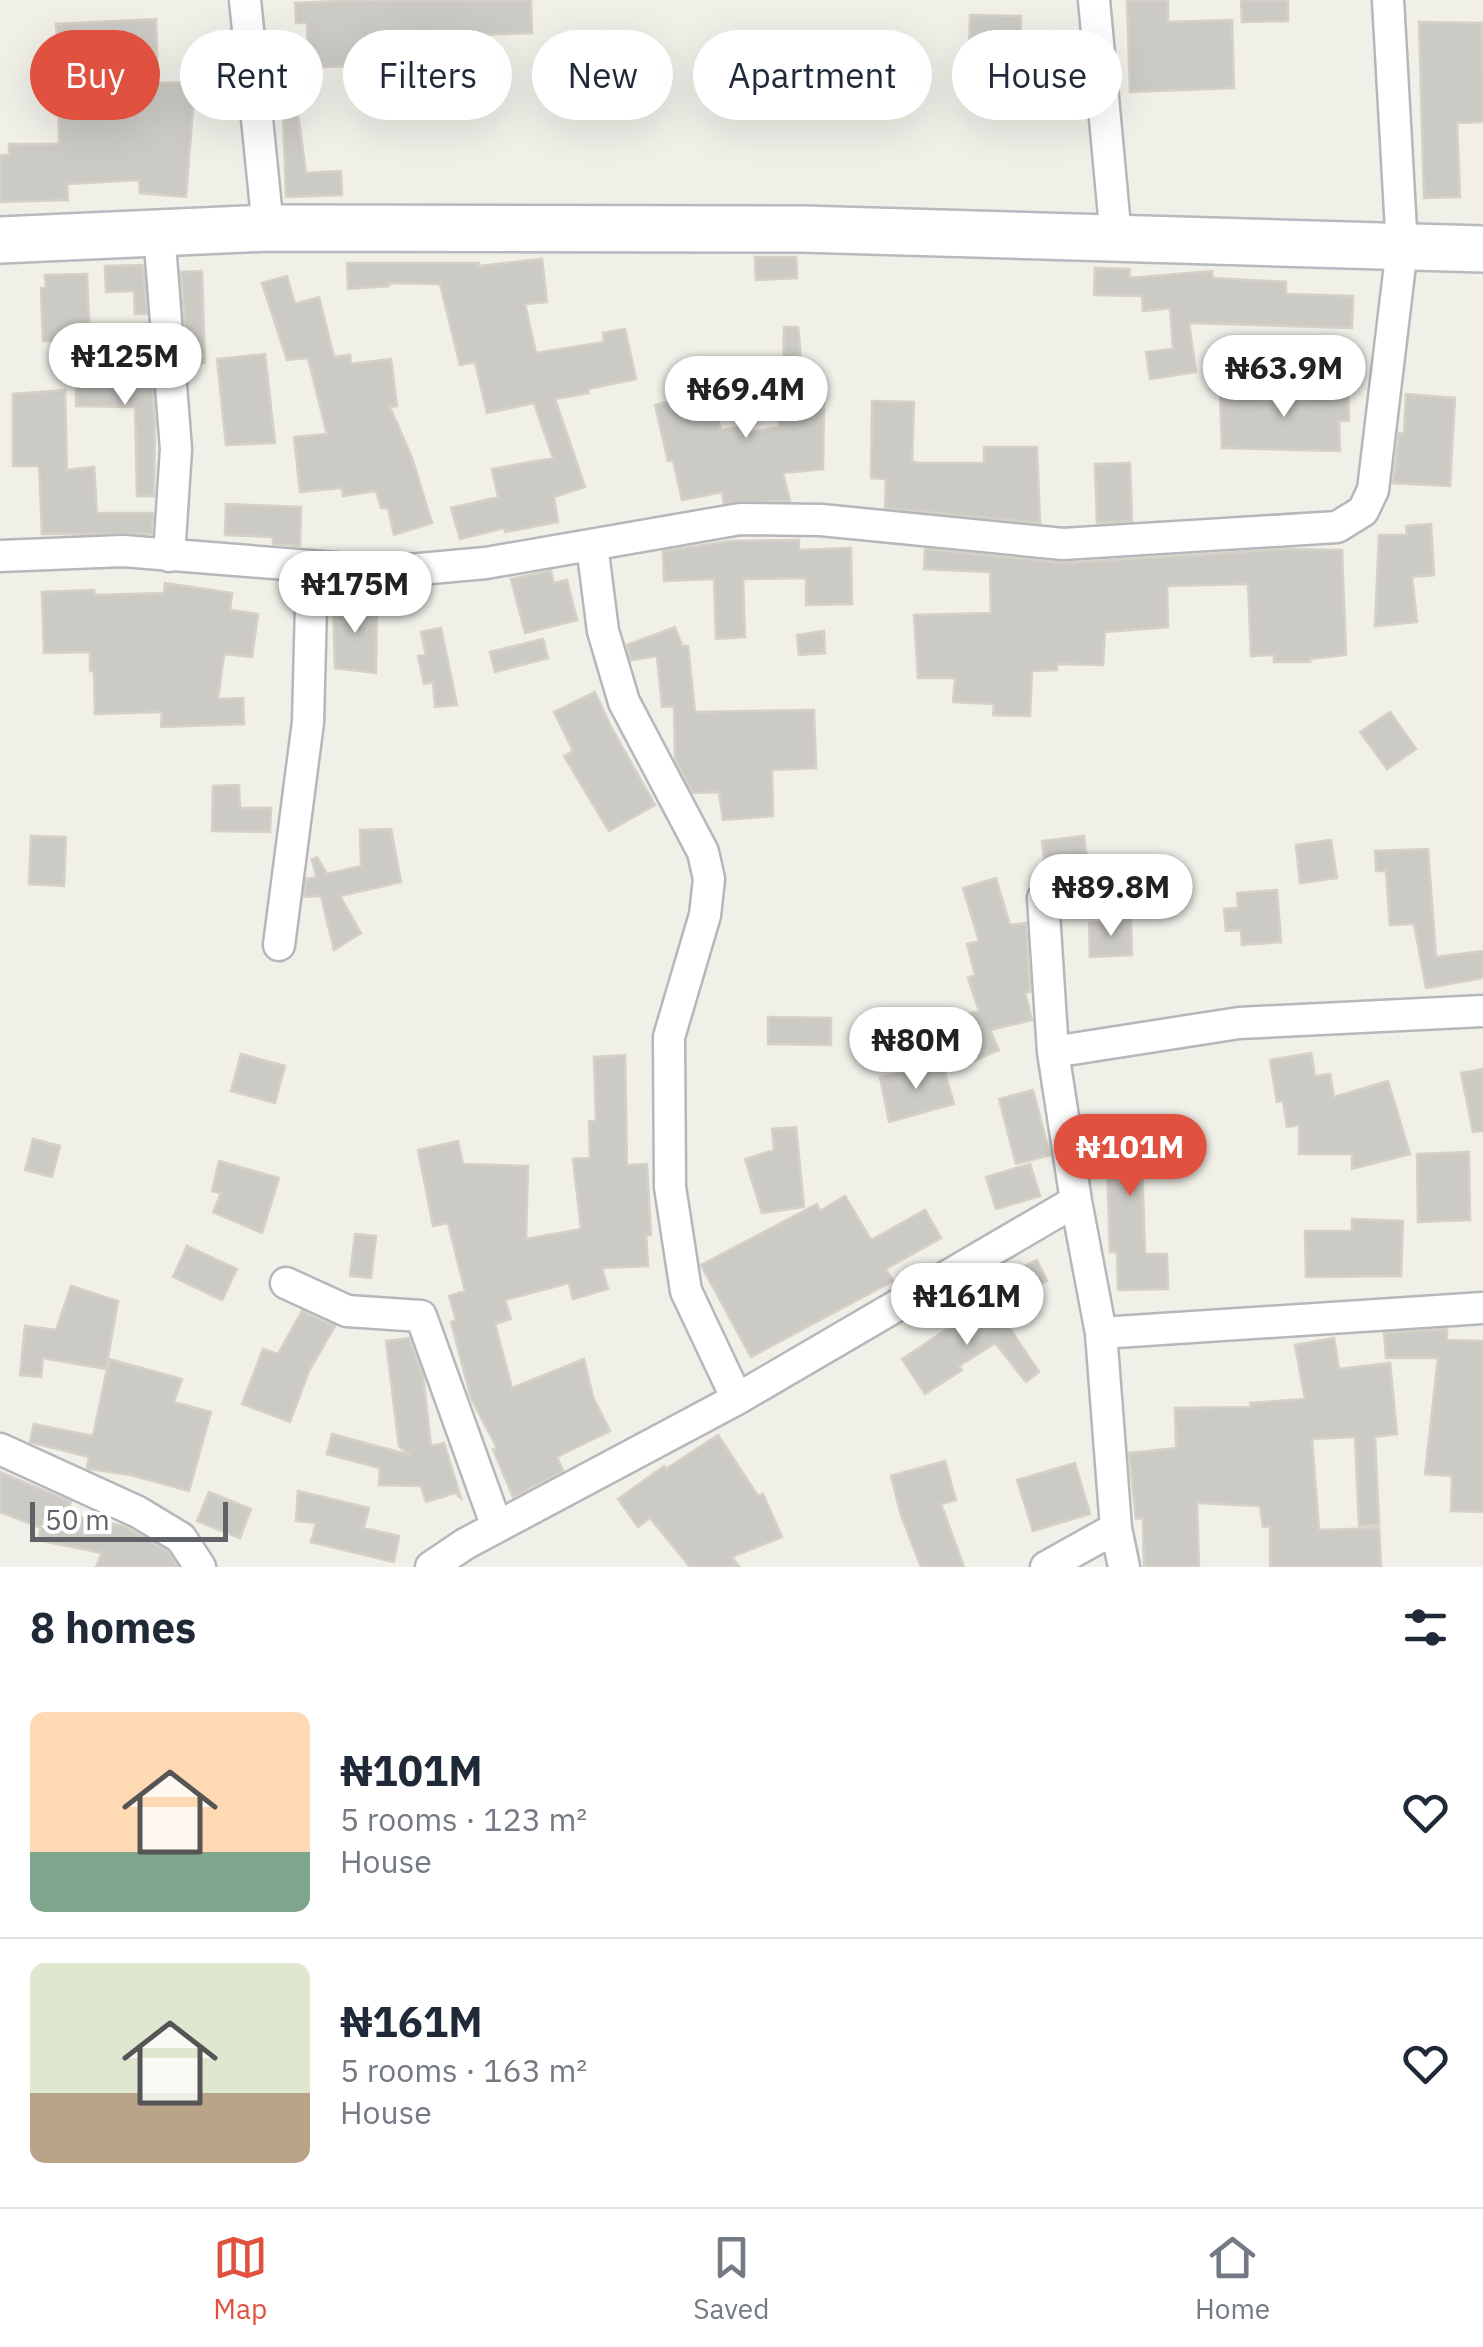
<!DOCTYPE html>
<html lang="en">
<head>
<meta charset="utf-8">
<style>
	:root { --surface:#fff; --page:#f6f6f7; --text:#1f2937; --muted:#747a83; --line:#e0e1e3; --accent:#e0523f }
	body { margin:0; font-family:"IBM Plex Sans",sans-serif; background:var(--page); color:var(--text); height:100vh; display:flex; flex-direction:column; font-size:38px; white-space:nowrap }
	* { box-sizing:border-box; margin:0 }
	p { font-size:32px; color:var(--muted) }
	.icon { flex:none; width:55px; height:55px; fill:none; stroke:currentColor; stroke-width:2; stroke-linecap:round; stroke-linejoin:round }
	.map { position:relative; height:1567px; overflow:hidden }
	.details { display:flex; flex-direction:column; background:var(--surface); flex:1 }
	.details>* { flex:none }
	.top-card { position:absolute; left:30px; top:30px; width:1425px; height:90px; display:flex; gap:20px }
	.scale { position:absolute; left:30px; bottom:25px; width:198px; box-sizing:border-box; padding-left:10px; border:5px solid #5f6267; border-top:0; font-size:28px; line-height:35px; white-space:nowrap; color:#5f6267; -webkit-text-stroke:8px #fff; paint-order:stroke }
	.price { position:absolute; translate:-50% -85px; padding:0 22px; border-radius:35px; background:#fff; color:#222; font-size:32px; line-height:65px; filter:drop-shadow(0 2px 5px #0008) }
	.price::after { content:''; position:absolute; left:50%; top:60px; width:30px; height:22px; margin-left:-15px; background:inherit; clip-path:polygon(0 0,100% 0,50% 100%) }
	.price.current { background:var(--accent); color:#fff }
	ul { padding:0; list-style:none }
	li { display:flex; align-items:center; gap:30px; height:250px; padding:0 30px }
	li+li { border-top:2px solid var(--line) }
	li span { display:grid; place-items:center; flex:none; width:280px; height:200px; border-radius:15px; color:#555 }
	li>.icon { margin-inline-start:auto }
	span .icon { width:120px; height:120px; fill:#fffc; stroke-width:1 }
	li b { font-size:42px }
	h2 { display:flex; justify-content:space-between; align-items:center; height:120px; padding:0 30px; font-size:42px }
	.tag { padding:0 35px; border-radius:45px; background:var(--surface); box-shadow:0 10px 40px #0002; font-size:35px; line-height:90px }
	.tag.current { background:var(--accent); color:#fff }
	.tabs { display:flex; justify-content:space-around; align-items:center; height:140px; border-top:2px solid var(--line); background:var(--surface); font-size:28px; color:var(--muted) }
	.tabs a { display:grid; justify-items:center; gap:5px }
	.tabs .current { color:var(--accent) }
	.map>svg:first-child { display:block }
</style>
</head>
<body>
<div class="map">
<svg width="1483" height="1567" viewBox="0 0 1483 1567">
	<rect width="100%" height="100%" fill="#f0efe8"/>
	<path fill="#cccac4" stroke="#d5d1c7" stroke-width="2.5" d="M 360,0 L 531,0 L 532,33 L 408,37 L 409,78 L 371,79 L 370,65 L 308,68 L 307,23 L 296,23 L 295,3 Z
		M 1127,0 L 1168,0 L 1168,22 L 1232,20 L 1234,88 L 1130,92 Z
		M 1241,0 L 1288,0 L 1288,21 L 1242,22 Z
		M 970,15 L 1021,16 L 1020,59 L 969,58 Z
		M 156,19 L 158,83 L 195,82 L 186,197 L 140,193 L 139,180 L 67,184 L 68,200 L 0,202 L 0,155 L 9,155 L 9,144 L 59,144 L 58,86 L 61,86 L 56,24 Z
		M 1419,22 L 1482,23 L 1483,122 L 1457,123 L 1460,197 L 1424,198 Z
		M 298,114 L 306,173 L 341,171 L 342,195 L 286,197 L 283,115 Z
		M 755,257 L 796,257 L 797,278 L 756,280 Z
		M 542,259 L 547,302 L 525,304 L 536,353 L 604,342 L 603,333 L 625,329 L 636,379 L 588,389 L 589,393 L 555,399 L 585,487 L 554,497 L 558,522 L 505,532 L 504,528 L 460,539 L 451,508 L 498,497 L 492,469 L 553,458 L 534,403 L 487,413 L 475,362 L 460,365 L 440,284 L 389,283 L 389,286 L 348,289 L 347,263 L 479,263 L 479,266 Z
		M 143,265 L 147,314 L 135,314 L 134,291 L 106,292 L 105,266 Z
		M 1095,268 L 1130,269 L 1129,278 L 1212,271 L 1213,278 L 1286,282 L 1286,294 L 1353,296 L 1352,328 L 1189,323 L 1196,372 L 1150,379 L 1146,352 L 1173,349 L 1170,308 L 1143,311 L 1142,296 L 1094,295 Z
		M 202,271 L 205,363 L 188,363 L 181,272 Z
		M 87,274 L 90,340 L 43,341 L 41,288 L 46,288 L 45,275 Z
		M 287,276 L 295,304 L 319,297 L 334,357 L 350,355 L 351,364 L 391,359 L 397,406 L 390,407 L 412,458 L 432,523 L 394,535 L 388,508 L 381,508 L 376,491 L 343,496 L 342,488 L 300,492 L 294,437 L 327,434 L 308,358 L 287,360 L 262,283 Z
		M 784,327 L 798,327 L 805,400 L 824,400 L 823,469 L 783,473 L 790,501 L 724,503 L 722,492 L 682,500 L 673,460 L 668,461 L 655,405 L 684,398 L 686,406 L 713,399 L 721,430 L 739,427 L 741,434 L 779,427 L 774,370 L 783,370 Z
		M 265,354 L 275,443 L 226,445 L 217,359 Z
		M 76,364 L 151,366 L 155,424 L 154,496 L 137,496 L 135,407 L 76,406 Z
		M 65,390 L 67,470 L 94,467 L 97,513 L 153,513 L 152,534 L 42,534 L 39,466 L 13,466 L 13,394 Z
		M 1348,390 L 1349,421 L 1339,421 L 1340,451 L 1222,448 L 1220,393 Z
		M 1406,394 L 1455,398 L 1450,486 L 1393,483 L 1399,433 L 1404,434 Z
		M 872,401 L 914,402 L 912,461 L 918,463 L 984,463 L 984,447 L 1037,447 L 1040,523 L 885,508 L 886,479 L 871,478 Z
		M 1130,463 L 1132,521 L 1097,523 L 1095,464 Z
		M 226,504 L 301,507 L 300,546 L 273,544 L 273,537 L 225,535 Z
		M 1431,524 L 1434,575 L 1412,577 L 1417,622 L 1375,626 L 1379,535 L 1407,535 L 1406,526 Z
		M 799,540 L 799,550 L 851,548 L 852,604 L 806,605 L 806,578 L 743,579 L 745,637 L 716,639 L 714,579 L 664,581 L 663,551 L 731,541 Z
		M 925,549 L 1064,563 L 1289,549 L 1342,550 L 1346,655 L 1310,659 L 1310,662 L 1274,662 L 1274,655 L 1251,656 L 1248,584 L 1167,586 L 1168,627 L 1105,632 L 1103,665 L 1057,664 L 1057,670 L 1032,671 L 1030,716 L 993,715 L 994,704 L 953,702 L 955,678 L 918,678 L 914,615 L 991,613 L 990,572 L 924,569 Z
		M 551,571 L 554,583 L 567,580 L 577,620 L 525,633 L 511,579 Z
		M 165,583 L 232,593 L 230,610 L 258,614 L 252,657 L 224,654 L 218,699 L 243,698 L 244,724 L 161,727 L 162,712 L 95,714 L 94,671 L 90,671 L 90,652 L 44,653 L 42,592 L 94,590 L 95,595 L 164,593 Z
		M 333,601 L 377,602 L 376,673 L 335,668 Z
		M 675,627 L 682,646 L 688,646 L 695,712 L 814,710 L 816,768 L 772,770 L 773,816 L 723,820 L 719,792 L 693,793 L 675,759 L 674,706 L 662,707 L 657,656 L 631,660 L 627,645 Z
		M 441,628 L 457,705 L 435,707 L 433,682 L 424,684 L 418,656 L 426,655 L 421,632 Z
		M 824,631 L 825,653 L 799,655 L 797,635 Z
		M 543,639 L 548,658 L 495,672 L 490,652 Z
		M 595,692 L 610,725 L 655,805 L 609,831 L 564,756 L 573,751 L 554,712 Z
		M 1390,712 L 1416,749 L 1387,769 L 1360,732 Z
		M 239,785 L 240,808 L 271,808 L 270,832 L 212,831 L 213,786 Z
		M 391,829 L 401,882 L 340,896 L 361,933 L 334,950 L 321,896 L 304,897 L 306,879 L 316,877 L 312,859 L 317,857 L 327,874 L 361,866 L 360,830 Z
		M 31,836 L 66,837 L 64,886 L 29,884 Z
		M 1084,836 L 1091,888 L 1060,892 L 1047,880 L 1042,841 Z
		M 1331,840 L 1337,878 L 1300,883 L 1296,845 Z
		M 1428,849 L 1436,957 L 1483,951 L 1483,978 L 1426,988 L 1414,924 L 1390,925 L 1386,871 L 1376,871 L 1375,851 Z
		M 996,878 L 1010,925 L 1026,923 L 1030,992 L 1025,992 L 1032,1020 L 990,1030 L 999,1050 L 971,1062 L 959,1016 L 979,1011 L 968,978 L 975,975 L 967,944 L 979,941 L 963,888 Z
		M 1277,890 L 1281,942 L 1242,945 L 1241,930 L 1226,931 L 1224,909 L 1238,908 L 1237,893 Z
		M 1131,920 L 1132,955 L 1090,957 L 1089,923 Z
		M 768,1017 L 831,1018 L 831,1045 L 768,1044 Z
		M 1311,1053 L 1315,1076 L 1330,1074 L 1334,1097 L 1388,1081 L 1410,1154 L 1352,1169 L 1352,1154 L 1299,1154 L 1299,1125 L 1287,1127 L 1283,1101 L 1277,1102 L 1270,1060 Z
		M 241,1054 L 285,1066 L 275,1103 L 231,1091 Z
		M 625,1055 L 627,1165 L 647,1164 L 651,1235 L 646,1235 L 648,1266 L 602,1268 L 608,1289 L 573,1299 L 569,1283 L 505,1300 L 511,1319 L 495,1324 L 512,1388 L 584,1359 L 593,1397 L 610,1431 L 557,1457 L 563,1471 L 513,1497 L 493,1449 L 497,1448 L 471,1398 L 451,1322 L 456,1320 L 449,1296 L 465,1291 L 448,1223 L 433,1226 L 418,1150 L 458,1141 L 463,1164 L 528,1166 L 526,1239 L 581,1229 L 573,1159 L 590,1158 L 589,1121 L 596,1121 L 594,1057 Z
		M 943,1065 L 954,1104 L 889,1122 L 880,1077 Z
		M 1483,1069 L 1483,1131 L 1473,1132 L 1461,1073 Z
		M 1033,1090 L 1050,1155 L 1016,1164 L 999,1099 Z
		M 1158,1118 L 1164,1161 L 1142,1164 L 1145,1254 L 1167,1254 L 1168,1289 L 1118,1290 L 1117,1252 L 1110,1252 L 1107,1169 L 1094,1171 L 1088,1129 Z
		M 796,1127 L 804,1207 L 762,1213 L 745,1159 L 774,1150 L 772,1129 Z
		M 33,1139 L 60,1146 L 52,1177 L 25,1170 Z
		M 1469,1152 L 1470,1220 L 1418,1222 L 1417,1154 Z
		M 219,1161 L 279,1178 L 262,1233 L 213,1212 L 221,1193 L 212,1191 Z
		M 1030,1164 L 1040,1196 L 996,1209 L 986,1177 Z
		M 845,1196 L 871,1240 L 925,1210 L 941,1238 L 886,1269 L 893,1281 L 751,1357 L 701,1265 L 817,1204 L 820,1211 Z
		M 1352,1219 L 1403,1221 L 1401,1276 L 1306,1277 L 1305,1231 L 1352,1231 Z
		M 355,1234 L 376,1236 L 371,1278 L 350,1276 Z
		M 187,1246 L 237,1269 L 222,1300 L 173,1277 Z
		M 1037,1260 L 1047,1281 L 999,1304 L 989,1283 Z
		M 71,1286 L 118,1301 L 106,1369 L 43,1358 L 41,1377 L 20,1375 L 25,1326 L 56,1330 Z
		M 991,1300 L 1039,1372 L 1026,1382 L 995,1343 L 959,1366 L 962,1370 L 925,1394 L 902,1359 Z
		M 302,1311 L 335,1326 L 309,1371 L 290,1422 L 242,1404 L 263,1349 L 278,1354 Z
		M 1447,1329 L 1447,1340 L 1483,1341 L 1483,1512 L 1451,1511 L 1452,1476 L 1425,1474 L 1438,1358 L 1386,1358 L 1384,1333 Z
		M 409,1338 L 423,1376 L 431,1446 L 444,1443 L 461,1498 L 455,1493 L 426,1502 L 421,1486 L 379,1485 L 380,1468 L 327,1454 L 332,1434 L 410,1455 L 399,1446 L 386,1341 Z
		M 1334,1338 L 1339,1369 L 1390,1363 L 1397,1434 L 1375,1437 L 1379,1525 L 1359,1526 L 1355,1437 L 1312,1439 L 1319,1530 L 1379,1528 L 1381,1567 L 1270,1567 L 1270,1526 L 1263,1527 L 1260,1506 L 1197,1503 L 1199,1567 L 1144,1567 L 1143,1518 L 1136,1519 L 1129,1453 L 1176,1448 L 1175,1408 L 1251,1407 L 1250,1403 L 1305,1399 L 1295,1345 Z
		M 109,1359 L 182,1379 L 174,1402 L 211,1412 L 189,1491 L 131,1475 L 90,1469 L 87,1468 L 89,1457 L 30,1442 L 34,1424 L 93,1436 Z
		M 718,1435 L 758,1496 L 763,1494 L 782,1537 L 732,1557 L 740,1567 L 690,1567 L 650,1518 L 638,1527 L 618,1499 L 664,1466 L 666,1469 Z
		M 945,1461 L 956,1500 L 941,1504 L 964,1567 L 921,1567 L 901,1515 L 891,1476 Z
		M 1075,1463 L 1090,1514 L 1033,1531 L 1017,1480 Z
		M 0,1472 L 71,1502 L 66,1514 L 123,1526 L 142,1536 L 168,1552 L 178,1567 L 96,1567 L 102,1553 L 38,1540 L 41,1528 L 0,1512 Z
		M 298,1491 L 369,1508 L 364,1528 L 399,1536 L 394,1562 L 311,1542 L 316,1523 L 296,1521 Z
		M 209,1492 L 251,1509 L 240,1538 L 197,1521 Z"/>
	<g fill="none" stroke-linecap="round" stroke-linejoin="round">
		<g stroke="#b5b7bb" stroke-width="35">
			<path id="street" d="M 245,0 L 268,228
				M 1094,0 L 1116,238
				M 159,232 L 176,449 L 169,556
				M 592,545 L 603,631 L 624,702 L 703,852 L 709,879 L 705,915 L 669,1037 L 670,1187 L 686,1291 L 737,1399
				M 0,556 L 123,551 L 386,572 L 486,563 L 740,519 L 821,520 L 1063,544 L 1337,527 L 1363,511 L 1373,490 L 1402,248 L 1388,0
				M 1043,898 L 1053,1052 L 1076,1201 L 1101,1333 L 1116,1528 L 1124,1567
				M 279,945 L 308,722 L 312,566
				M 1053,1052 L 1239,1023 L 1483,1011
				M 286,1283 L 347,1311 L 421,1316 L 497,1527
				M 1101,1333 L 1483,1308
				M 0,1449 L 138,1512 L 181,1538 L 200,1567
				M 431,1567 L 465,1544 L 737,1399 L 1076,1201
				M 1046,1567 L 1116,1528"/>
		</g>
		<g stroke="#b6b9be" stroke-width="50">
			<path id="secondary" d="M 0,240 L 268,228 L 802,229 L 1483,249"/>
		</g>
		<use href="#street" stroke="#fff" stroke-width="30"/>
		<use href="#secondary" stroke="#fff" stroke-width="45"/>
	</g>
</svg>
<div class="scale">50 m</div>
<b class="price" style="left:125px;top:408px">₦125M</b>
<b class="price" style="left:1284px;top:420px">₦63.9M</b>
<b class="price" style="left:746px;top:441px">₦69.4M</b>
<b class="price" style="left:355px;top:636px">₦175M</b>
<b class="price" style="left:1111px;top:939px">₦89.8M</b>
<b class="price" style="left:916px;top:1092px">₦80M</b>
<b class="price current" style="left:1130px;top:1199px">₦101M</b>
<b class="price" style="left:967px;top:1348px">₦161M</b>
<div class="top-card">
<a class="tag current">Buy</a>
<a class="tag">Rent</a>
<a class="tag">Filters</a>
<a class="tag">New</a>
<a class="tag">Apartment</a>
<a class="tag">House</a>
</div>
</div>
<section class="details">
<h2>8 homes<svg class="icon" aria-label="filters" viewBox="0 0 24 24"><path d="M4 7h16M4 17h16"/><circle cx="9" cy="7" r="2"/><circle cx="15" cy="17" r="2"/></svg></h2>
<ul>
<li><span style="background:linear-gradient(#ffd9b3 70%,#7fa58c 0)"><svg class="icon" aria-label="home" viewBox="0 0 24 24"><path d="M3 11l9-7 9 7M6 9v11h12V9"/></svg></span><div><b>₦101M</b><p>5 rooms · 123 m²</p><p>House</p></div><svg class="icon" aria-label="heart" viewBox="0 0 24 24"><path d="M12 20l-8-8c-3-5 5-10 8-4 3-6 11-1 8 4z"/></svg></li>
<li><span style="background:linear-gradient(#dfe7d0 65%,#b9a48a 0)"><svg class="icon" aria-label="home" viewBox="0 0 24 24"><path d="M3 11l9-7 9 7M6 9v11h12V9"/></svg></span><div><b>₦161M</b><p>5 rooms · 163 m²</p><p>House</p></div><svg class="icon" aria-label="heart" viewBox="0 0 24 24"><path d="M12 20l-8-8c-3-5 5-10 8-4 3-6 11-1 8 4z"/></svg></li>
</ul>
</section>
<nav class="tabs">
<a class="current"><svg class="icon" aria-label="map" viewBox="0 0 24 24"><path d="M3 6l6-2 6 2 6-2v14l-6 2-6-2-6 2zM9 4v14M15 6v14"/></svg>Map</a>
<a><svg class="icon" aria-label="saved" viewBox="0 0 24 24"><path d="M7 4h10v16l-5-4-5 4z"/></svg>Saved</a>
<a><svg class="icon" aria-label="home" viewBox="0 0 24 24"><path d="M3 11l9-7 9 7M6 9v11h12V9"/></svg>Home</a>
</nav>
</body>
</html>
